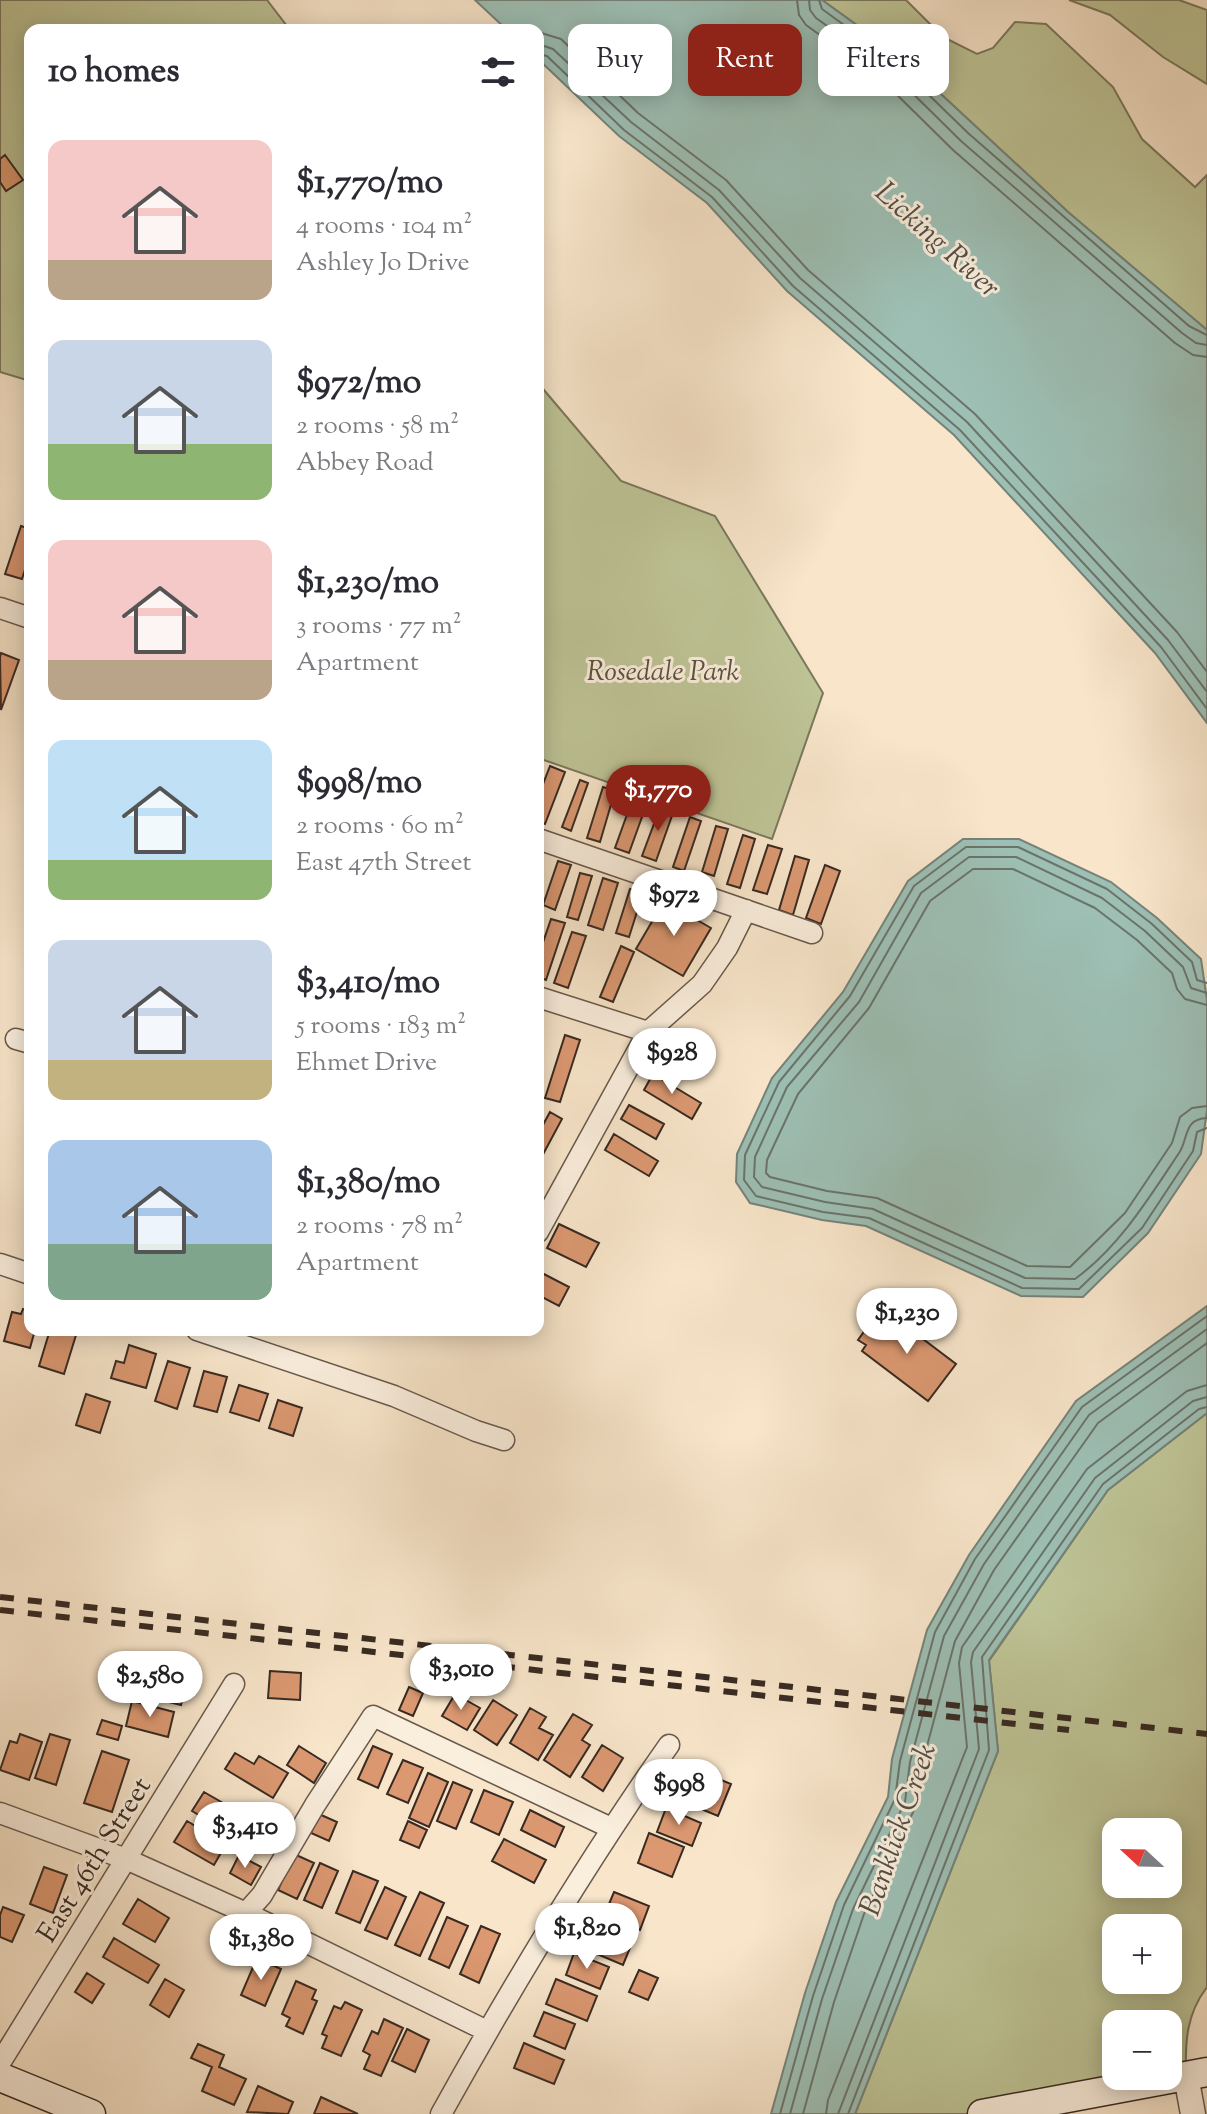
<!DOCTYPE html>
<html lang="en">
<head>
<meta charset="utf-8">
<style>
	:root { --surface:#fff; --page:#f2f2f3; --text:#2b2b33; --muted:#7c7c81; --accent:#8f2418 }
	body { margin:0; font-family:"Sorts Mill Goudy",serif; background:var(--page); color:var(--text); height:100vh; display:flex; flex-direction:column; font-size:30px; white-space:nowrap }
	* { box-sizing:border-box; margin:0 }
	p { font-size:26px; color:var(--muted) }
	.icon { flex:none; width:44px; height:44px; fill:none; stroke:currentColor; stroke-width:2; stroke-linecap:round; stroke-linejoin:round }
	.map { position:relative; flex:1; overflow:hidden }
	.sheet { position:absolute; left:24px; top:24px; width:520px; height:1312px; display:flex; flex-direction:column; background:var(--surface); border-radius:16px; box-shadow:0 4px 20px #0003 }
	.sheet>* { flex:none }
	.banner { position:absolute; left:568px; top:24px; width:518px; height:72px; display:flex; gap:16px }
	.needle { width:52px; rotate:292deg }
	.fabs { position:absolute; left:1102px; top:1818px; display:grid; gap:16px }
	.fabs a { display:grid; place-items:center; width:80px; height:80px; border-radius:16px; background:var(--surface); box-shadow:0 4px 20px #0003; font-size:40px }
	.price { position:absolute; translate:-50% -68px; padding:0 18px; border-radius:28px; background:#fff; color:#222; font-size:26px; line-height:52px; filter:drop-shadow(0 2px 4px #0008) }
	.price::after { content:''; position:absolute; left:50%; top:48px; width:24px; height:18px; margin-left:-12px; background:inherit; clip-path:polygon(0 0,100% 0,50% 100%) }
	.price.selected { background:var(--accent); color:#fff }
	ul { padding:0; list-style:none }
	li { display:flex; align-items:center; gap:24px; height:200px; padding:0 24px }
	li span { display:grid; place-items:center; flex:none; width:224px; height:160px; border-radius:16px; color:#555 }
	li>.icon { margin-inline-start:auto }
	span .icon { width:96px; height:96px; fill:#fffc; stroke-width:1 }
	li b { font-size:34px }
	h2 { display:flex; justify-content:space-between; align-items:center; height:96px; padding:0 24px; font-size:34px }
	.tag { padding:0 28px; border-radius:16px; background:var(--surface); box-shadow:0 4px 20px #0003; font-size:28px; line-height:72px }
	.tag.selected { background:var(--accent); color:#fff }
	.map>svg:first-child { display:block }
</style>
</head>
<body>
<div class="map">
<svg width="1207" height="2114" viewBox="0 0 1207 2114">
	<rect width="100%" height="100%" fill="#f8e5ca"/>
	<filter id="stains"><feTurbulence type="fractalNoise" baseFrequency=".0025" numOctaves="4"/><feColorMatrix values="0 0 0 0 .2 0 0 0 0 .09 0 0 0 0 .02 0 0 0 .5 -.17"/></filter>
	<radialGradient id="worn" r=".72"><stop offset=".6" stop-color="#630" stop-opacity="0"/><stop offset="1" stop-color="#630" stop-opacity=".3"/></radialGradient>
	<path fill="#bec496" stroke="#7b775c" stroke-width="2" fill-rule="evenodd" d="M 0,0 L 267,0 L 290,30 L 30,30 L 30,381 L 0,372 Z
		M 822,0 L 906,0 L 943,37 L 977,54 L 993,48 L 1015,22 L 1046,24 L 1113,87 L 1142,139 L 1195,187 L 1207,175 L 1207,330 L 1068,212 L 901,57 Z
		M 1069,0 L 1179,0 L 1207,10 L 1207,84 L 1163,57 L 1110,15 Z
		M 538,383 L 621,481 L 715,516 L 823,693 L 772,839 L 538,758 Z
		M 1207,1413 L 1207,1987 C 1186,2014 1185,2043 1186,2076 L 982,2114 L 855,2114 L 998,1751 L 989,1661 L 1108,1490 ZM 1116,1832 L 1168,1832 L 1168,1884 L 1116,1884 ZM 1116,1928 L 1168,1928 L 1168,1980 L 1116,1980 ZM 1116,2024 L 1168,2024 L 1168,2076 L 1116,2076 Z"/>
	<path fill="#9dbfb4" stroke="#75837a" stroke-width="2" d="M 475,0 L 822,0 L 901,57 L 1068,212 L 1207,330 L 1207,723 L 1155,653 L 954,435 L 787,291 L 707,203 L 619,136 L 538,59 L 538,30 L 507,30 Z
		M 963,839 L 1019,839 L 1111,882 L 1157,918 L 1201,959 L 1207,1000 L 1207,1110 L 1201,1154 L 1148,1233 L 1083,1297 L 1021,1296 L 866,1226 L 822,1220 L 750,1203 L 736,1182 L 737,1154 L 772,1078 L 843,992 L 908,881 Z
		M 1207,1306 L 1207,1413 L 1108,1490 L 989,1660 L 998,1751 L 855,2114 L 771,2114 L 805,1993 L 836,1902 L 888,1797 L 892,1759 L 927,1630 L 969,1555 L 1076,1401 Z"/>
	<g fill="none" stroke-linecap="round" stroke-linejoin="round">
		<path stroke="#6a746b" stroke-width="2" d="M 797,0 L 799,15 L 806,25 L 882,80 L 953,150 L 1175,343 L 1193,355 L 1207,357
			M 809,0 L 810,10 L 816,18 L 890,71 L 961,141 L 1182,333 L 1196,343 L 1207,345
			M 819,0 L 822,9 L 896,63 L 968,133 L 1189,326 L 1207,335
			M 538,32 L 561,39 L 638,113 L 726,180 L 808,270 L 975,414 L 1177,632 L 1207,672
			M 538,44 L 553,49 L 631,122 L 719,190 L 800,278 L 967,422 L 1168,640 L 1207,692
			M 538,54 L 547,56 L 624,130 L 712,197 L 793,286 L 960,430 L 1161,647 L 1207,709
			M 1207,983 L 1197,980 L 1192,962 L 1152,924 L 1107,889 L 1018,847 L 966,847 L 914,886 L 850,996 L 779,1082 L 745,1155 L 744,1180 L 756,1196 L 823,1212 L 869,1218 L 1022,1288 L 1079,1289 L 1142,1228 L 1193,1151 L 1197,1132 L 1207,1128
			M 1207,993 L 1191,988 L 1183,967 L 1145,931 L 1102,898 L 1016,857 L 969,857 L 921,893 L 859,1002 L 787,1087 L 755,1157 L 754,1177 L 762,1187 L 825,1202 L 873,1209 L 1025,1278 L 1075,1279 C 1119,1247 1149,1198 1179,1153 C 1189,1138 1183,1119 1207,1118
			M 1207,1005 L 1185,999 L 1177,989 L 1172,973 L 1137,940 L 1095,908 L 1013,869 L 973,869 L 930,901 L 869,1008 L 798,1094 L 767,1160 L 766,1173 L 770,1177 L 827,1191 L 877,1198 L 1027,1266 L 1070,1267 L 1125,1213 L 1172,1143 L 1180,1117 L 1192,1108 L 1207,1106
			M 780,2114 L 813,1996 L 844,1905 L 895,1799 L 900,1761 L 935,1632 L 975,1559 L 1082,1407 L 1207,1316
			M 790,2114 L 822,1999 L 853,1909 L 905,1802 L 910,1762 L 944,1636 L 984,1564 L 1089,1415 L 1207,1329
			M 803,2114 L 834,2002 L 864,1914 L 916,1806 L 922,1765 L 955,1641 L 994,1570 L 1098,1423 L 1207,1343
			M 826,2114 L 828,2100 L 967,1747 L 959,1663 L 962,1647 L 1087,1469 L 1187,1391 L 1207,1385
			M 838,2114 L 979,1749 L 971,1662 L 973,1652 L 1095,1478 L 1193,1401 L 1207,1397
			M 848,2114 L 989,1750 L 982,1657 L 1103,1484 L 1199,1409 L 1207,1407"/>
	</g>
	<path fill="#db9871" stroke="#382a22" stroke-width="2" d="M 5,155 L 23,180 L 6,191 L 0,182 L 0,159 Z
		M 21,526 L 30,529 L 30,554 L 22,579 L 5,574 Z
		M 1,653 L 19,660 L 1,710 L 0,657 Z
		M 550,766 L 565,772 L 545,824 L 538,821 L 538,797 Z
		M 580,780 L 588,783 L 571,831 L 562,827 Z
		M 603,787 L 615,791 L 600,842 L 587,838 Z
		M 633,798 L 647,803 L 629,853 L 615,848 Z
		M 661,805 L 674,810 L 656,861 L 642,856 Z
		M 690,817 L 701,821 L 684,871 L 673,867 Z
		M 716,826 L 728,829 L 714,876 L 702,872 Z
		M 743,835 L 755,839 L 740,888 L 727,884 Z
		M 768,845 L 782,849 L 767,894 L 753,890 Z
		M 795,856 L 809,860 L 793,915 L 779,910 Z
		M 558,861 L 571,865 L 555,910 L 543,905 Z
		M 825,865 L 840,871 L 821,924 L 806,918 Z
		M 580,873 L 592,876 L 578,920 L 567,917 Z
		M 603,878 L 618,883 L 603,930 L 588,925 Z
		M 630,889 L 643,893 L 629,937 L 616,933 Z
		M 664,901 L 711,928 L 683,976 L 636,949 Z
		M 551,919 L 565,923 L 546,980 L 538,977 L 538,957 Z
		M 572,932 L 586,936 L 568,988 L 554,983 Z
		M 621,946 L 634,952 L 613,1002 L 600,997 Z
		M 565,1035 L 580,1040 L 560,1102 L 545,1098 Z
		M 653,1074 L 701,1103 L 692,1119 L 644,1090 Z
		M 629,1105 L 664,1124 L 656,1139 L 621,1119 Z
		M 550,1112 L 562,1119 L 540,1160 L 538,1134 Z
		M 614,1134 L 658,1161 L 649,1176 L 605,1150 Z
		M 559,1224 L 599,1243 L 586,1267 L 547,1248 Z
		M 538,1271 L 569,1287 L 559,1306 L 538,1295 Z
		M 23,1309 L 30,1311 L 30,1330 L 35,1330 L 30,1348 L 4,1341 L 12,1312 L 21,1314 Z
		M 890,1314 L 956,1364 L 928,1401 L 862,1351 L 866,1345 L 858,1340 L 871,1322 L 879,1328 Z
		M 50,1330 L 76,1335 L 64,1374 L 39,1366 Z
		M 129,1345 L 156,1354 L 146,1388 L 111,1378 L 116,1361 L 124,1363 Z
		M 168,1361 L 190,1368 L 177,1409 L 155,1401 Z
		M 204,1371 L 227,1377 L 217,1412 L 194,1406 Z
		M 239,1385 L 268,1394 L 259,1421 L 230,1412 Z
		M 86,1394 L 110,1402 L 100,1433 L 76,1425 Z
		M 278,1400 L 302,1408 L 293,1436 L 269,1428 Z
		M 270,1671 L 301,1673 L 300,1700 L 268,1698 Z
		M 146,1674 L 187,1684 L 181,1705 L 141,1695 Z
		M 409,1687 L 423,1693 L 413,1716 L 399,1710 Z
		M 455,1694 L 480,1708 L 467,1730 L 442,1716 Z
		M 493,1700 L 517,1715 L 497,1745 L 474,1730 Z
		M 132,1701 L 174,1712 L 168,1737 L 126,1726 Z
		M 530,1708 L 546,1717 L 539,1728 L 553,1735 L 538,1760 L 510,1743 Z
		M 573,1714 L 592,1725 L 582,1740 L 590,1745 L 570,1777 L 544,1760 Z
		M 102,1720 L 122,1726 L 118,1740 L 97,1734 Z
		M 20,1734 L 42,1742 L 29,1780 L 0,1770 L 10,1741 L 17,1743 Z
		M 50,1734 L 70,1740 L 56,1785 L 35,1778 Z
		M 602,1745 L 623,1758 L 603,1791 L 582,1777 Z
		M 299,1746 L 326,1763 L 314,1783 L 287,1765 Z
		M 373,1746 L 392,1754 L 378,1788 L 358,1779 Z
		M 102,1751 L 129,1760 L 112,1812 L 84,1803 Z
		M 235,1753 L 254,1764 L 259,1756 L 288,1773 L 273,1798 L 225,1769 Z
		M 403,1760 L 423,1768 L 408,1803 L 387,1794 Z
		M 692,1768 L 731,1784 L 718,1816 L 679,1800 Z
		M 428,1773 L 448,1782 L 429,1827 L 409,1818 Z
		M 453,1782 L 472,1790 L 456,1829 L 437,1821 Z
		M 484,1790 L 513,1802 L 499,1835 L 471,1822 Z
		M 204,1792 L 249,1818 L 237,1838 L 192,1811 Z
		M 666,1808 L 701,1823 L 692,1846 L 657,1832 Z
		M 530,1810 L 564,1827 L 555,1847 L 521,1830 Z
		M 319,1814 L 337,1822 L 329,1841 L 311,1833 Z
		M 187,1821 L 226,1844 L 214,1865 L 174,1842 Z
		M 408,1821 L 427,1830 L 419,1848 L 400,1840 Z
		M 649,1833 L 684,1847 L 672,1877 L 638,1863 Z
		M 504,1839 L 546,1860 L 534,1883 L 492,1861 Z
		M 294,1854 L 314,1863 L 297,1899 L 278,1890 Z
		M 239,1855 L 261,1867 L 251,1885 L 230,1873 Z
		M 320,1863 L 338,1871 L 322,1908 L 304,1900 Z
		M 44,1867 L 67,1875 L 53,1913 L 30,1904 Z
		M 353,1871 L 378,1881 L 360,1923 L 336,1913 Z
		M 385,1887 L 406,1897 L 387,1939 L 365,1930 Z
		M 420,1892 L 444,1903 L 420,1956 L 395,1945 Z
		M 614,1892 L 649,1906 L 640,1930 L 604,1916 Z
		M 138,1899 L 169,1918 L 155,1942 L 123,1924 Z
		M 3,1907 L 24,1915 L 12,1942 L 0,1937 L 0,1915 Z
		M 447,1917 L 468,1926 L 449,1968 L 429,1959 Z
		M 595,1923 L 634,1938 L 623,1965 L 585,1949 Z
		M 481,1926 L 500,1934 L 479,1983 L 460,1974 Z
		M 114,1938 L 159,1965 L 148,1983 L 103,1957 Z
		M 574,1953 L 609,1967 L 600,1989 L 566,1975 Z
		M 257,1958 L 281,1969 L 265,2006 L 241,1995 Z
		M 639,1970 L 658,1978 L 648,2000 L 629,1992 Z
		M 87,1973 L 104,1984 L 92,2003 L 75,1992 Z
		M 165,1979 L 184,1990 L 169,2017 L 150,2005 Z
		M 556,1979 L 597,1996 L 587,2021 L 546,2004 Z
		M 296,1981 L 316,1990 L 312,1999 L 317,2001 L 303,2034 L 286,2026 L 290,2018 L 282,2014 Z
		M 345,2002 L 362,2010 L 341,2056 L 322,2048 L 327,2036 L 322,2034 L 334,2006 L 341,2009 Z
		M 544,2012 L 575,2024 L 565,2049 L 534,2036 Z
		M 384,2019 L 403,2028 L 381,2076 L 364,2069 L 370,2055 L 363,2051 L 372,2031 L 378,2034 Z
		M 407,2029 L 429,2040 L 415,2072 L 392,2061 Z
		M 524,2043 L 564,2060 L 554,2084 L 514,2068 Z
		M 198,2044 L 224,2055 L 219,2067 L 246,2079 L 234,2105 L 202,2091 L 212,2067 L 191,2058 Z
		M 258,2086 L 293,2102 L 288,2114 L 247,2112 Z
		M 321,2097 L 358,2114 L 314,2114 Z"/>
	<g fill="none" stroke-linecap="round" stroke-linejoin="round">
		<g stroke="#68594c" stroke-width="23">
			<path id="minor" d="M 0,608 L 30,618
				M 538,839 L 812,933
				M 538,997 L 648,1032
				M 16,1039 L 30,1043
				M 538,1232 L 648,1032 L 702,984 L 727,948 L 746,910
				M 0,1264 L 30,1274
				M 197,1330 L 394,1396 L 476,1431 L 504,1440
				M 0,1813 L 126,1859 L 246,1913 L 487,2031
				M 246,1913 L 262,1895 L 315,1805 L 373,1716 L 611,1828
				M 0,2063 L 234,1684
				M 441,2114 C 511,1988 586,1863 669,1745"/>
		</g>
		<g stroke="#68594c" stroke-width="27">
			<path id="tertiary" d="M 1186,2076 L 1193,2114"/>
		</g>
		<g stroke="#382a22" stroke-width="31">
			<path id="secondary" d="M 0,2077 L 91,2114
				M 982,2114 L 1207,2072"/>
		</g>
		<use href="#minor" stroke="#faeedd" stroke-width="20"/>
		<use href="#tertiary" stroke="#faeedd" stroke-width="24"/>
		<use href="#secondary" stroke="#faeedd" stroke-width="28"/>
		<path stroke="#382a22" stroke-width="6" stroke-dasharray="14 14" stroke-linecap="butt" d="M 0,1597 L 1207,1734
			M 0,1610 L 1069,1730"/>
	</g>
	<g text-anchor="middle" stroke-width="6" stroke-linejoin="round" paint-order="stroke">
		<g font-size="28" font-style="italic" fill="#5a503f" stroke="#faeedd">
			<text x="663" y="680">Rosedale Park</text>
		</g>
		<g font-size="28" fill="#382a22" stroke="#faeedd">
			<text transform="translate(93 1859) rotate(-58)" y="10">East 46th Street</text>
		</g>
		<g font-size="30" font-style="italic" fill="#514f46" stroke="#faeedd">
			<text transform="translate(938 239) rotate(42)" y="10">Licking River</text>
			<text transform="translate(897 1829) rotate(-71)" y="10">Banklick Creek</text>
		</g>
	</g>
	<rect width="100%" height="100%" filter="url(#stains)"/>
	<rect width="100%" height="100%" fill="url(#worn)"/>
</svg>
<div class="fabs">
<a><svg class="needle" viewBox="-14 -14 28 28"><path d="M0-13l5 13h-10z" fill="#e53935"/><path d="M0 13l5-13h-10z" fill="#7c7c81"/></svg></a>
<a>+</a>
<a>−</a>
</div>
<b class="price selected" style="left:658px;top:833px">$1,770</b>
<b class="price" style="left:674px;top:938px">$972</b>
<b class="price" style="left:672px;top:1096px">$928</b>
<b class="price" style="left:907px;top:1356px">$1,230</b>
<b class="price" style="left:461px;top:1712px">$3,010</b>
<b class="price" style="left:150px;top:1719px">$2,580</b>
<b class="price" style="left:679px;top:1827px">$998</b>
<b class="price" style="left:245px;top:1870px">$3,410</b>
<b class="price" style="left:587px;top:1971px">$1,820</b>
<b class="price" style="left:261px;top:1982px">$1,380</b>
<div class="banner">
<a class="tag">Buy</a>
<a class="tag selected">Rent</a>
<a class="tag">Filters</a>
</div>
<section class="sheet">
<h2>10 homes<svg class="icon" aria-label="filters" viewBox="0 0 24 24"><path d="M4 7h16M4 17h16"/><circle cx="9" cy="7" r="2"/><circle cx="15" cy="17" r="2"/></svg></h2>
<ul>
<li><span style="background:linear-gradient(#f6c9c9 75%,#b9a48a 0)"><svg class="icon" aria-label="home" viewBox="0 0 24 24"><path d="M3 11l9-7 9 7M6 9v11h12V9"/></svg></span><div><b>$1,770/mo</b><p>4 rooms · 104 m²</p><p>Ashley Jo Drive</p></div></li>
<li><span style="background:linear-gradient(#c9d6e8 65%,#8fb573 0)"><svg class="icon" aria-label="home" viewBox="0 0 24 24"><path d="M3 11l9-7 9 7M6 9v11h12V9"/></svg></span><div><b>$972/mo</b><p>2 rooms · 58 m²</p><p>Abbey Road</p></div></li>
<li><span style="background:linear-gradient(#f6c9c9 75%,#b9a48a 0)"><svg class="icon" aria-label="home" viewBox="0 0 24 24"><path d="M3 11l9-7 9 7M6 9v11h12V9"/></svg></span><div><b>$1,230/mo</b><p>3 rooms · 77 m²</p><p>Apartment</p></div></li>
<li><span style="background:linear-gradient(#bfe0f5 75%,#8fb573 0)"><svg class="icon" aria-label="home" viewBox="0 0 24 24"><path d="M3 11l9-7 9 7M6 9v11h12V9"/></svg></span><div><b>$998/mo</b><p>2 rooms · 60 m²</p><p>East 47th Street</p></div></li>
<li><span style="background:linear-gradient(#c9d6e8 75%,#c2b280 0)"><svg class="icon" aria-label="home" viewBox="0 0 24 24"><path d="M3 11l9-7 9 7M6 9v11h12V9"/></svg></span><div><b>$3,410/mo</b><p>5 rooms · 183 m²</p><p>Ehmet Drive</p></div></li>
<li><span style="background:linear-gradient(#a9c7e8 65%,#7fa58c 0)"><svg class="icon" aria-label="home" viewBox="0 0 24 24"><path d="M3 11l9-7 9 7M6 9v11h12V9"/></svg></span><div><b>$1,380/mo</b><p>2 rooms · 78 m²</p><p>Apartment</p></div></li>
</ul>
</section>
</div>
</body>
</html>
